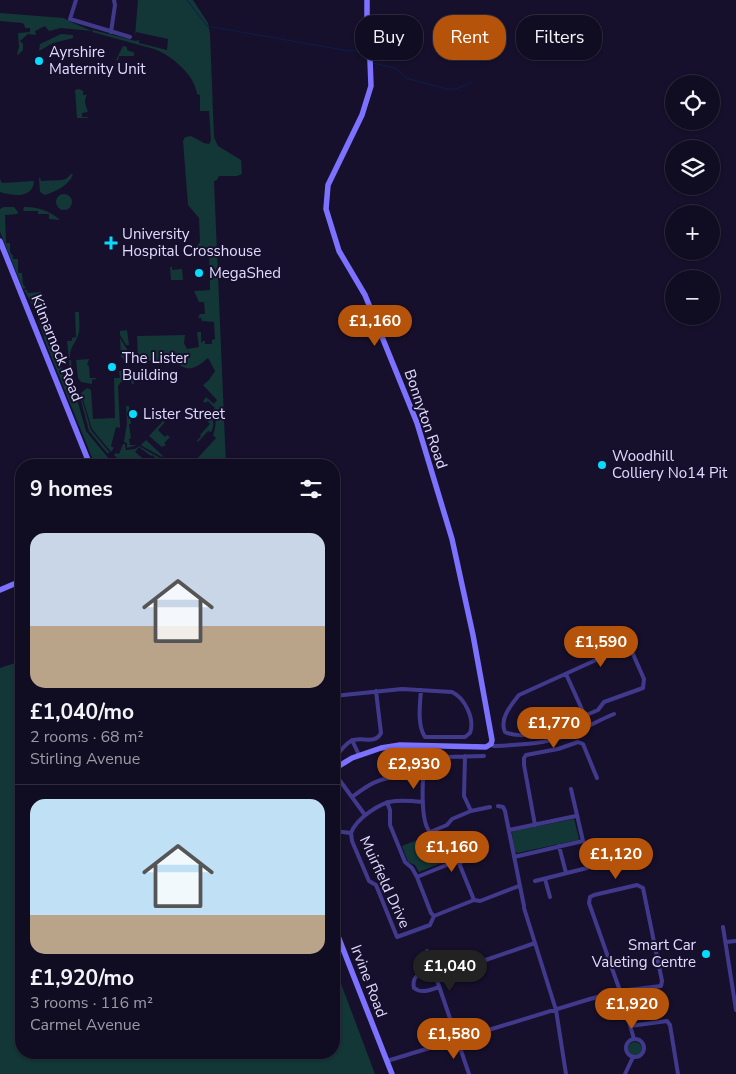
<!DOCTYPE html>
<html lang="en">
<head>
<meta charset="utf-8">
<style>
	:root { --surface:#100c21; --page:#19152a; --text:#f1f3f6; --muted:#9c9ba5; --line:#302c3f; --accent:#b45309 }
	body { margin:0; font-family:"Nunito Sans",sans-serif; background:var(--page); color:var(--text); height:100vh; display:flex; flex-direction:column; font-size:19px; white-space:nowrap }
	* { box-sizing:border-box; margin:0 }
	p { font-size:16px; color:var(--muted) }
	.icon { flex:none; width:28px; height:28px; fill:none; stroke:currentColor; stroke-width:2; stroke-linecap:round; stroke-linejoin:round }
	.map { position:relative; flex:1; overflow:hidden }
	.details { position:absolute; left:15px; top:459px; width:325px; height:600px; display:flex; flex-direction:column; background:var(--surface); border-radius:20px; box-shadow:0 1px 4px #0004,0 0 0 1px var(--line) }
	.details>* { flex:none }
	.guide { position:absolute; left:355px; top:15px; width:305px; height:45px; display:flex; gap:10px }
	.controls { position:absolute; left:665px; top:75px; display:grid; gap:10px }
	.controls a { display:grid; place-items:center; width:55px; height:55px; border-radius:50%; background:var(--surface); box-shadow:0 1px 4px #0004,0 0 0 1px var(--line); font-size:25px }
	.price { position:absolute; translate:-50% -42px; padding:0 11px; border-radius:18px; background:var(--accent); color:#fff; font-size:16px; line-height:32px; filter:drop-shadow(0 1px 2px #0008) }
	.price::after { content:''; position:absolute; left:50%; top:30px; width:15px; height:11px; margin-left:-8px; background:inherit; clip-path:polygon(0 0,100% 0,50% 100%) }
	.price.active { background:#222; color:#fff }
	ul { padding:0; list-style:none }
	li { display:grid; align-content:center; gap:10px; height:265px; padding:0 15px }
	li+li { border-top:1px solid var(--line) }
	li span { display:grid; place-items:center; height:155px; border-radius:15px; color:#555 }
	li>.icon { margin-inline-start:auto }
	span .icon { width:90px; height:90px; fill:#fffc; stroke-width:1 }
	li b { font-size:21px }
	h2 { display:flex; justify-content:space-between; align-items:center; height:60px; padding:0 15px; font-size:21px }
	.tag { padding:0 18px; border-radius:20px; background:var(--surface); box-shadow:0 1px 4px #0004,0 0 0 1px var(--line); font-size:18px; line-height:45px }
	.tag.active { background:var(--accent); color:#fff }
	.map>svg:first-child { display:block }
</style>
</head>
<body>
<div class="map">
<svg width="736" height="1074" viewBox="0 0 736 1074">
	<rect width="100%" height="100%" fill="#16102c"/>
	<path fill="#133636" d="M 138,0 L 193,0 L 208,23 L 210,34 L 214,137 L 218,146 L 241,160 L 242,174 L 237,176 L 219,176 L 217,180 L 214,181 L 226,465 L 189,465 L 194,462 L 216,438 L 213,435 C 216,427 217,417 213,410 L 215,408 L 208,401 L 205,403 L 203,401 L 206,397 L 214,404 L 217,400 L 203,385 L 209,380 L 215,371 L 208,358 C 197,367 189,374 176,362 L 172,362 L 171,360 L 138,361 L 137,336 L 185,335 L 184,343 L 187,349 L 199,347 L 197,332 L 201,332 L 201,343 L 203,341 L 205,341 L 205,344 L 212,344 L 212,340 L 215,339 L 214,322 L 202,321 L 201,318 L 198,318 L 200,314 L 205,314 L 204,302 L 199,302 L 194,291 L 210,290 L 209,253 L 192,253 L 192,255 L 190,254 L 200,242 L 199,218 L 188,205 L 183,141 L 185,137 L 191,136 L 204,143 L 209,144 L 211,140 L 209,111 L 200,111 L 200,95 L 197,94 C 195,75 171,55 154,49 L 92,32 L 93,30 L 136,41 L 139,40 L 139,43 L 167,50 L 168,39 L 136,32 L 135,36 Z
		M 0,13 L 64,18 L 71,22 L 92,31 L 61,28 L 49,31 L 45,26 L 35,31 L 36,35 L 28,34 L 20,41 L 23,44 L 23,50 L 18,55 L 17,54 L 19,47 L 18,33 L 30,32 L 30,28 L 25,28 L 24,24 L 22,23 L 0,21 Z
		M 61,34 L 73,35 L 73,38 L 53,43 L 39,51 L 40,44 Z
		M 123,46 L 127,47 L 127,50 L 135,53 L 134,53 L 134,56 L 119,56 L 118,60 L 116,60 Z
		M 79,89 L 83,91 L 83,95 L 87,95 C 83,101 86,106 88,112 L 82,113 L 82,117 L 87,117 L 89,118 L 77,118 L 75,90 Z
		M 71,174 L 73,174 C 69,186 56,191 45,195 L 40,192 L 39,179 L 40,177 L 41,181 L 62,180 L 66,179 Z
		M 0,179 L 2,183 L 34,181 C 33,199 13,196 0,192 Z
		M56 202a8 8 0 1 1 16 0a8 8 0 1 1-16 0Z
		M 4,207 L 14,207 L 18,212 L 17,214 L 5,215 L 6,243 L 10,243 L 10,252 L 13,256 L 13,259 L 18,259 L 18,273 L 22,273 L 23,284 L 26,288 L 23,289 L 0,232 L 0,209 Z
		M 24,207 C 36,206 53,212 60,220 L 49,219 L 49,214 L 38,214 L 38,211 L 25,211 L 23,210 Z
		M 170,267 L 172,267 L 172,270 L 182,269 L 183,280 L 171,280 Z
		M 24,290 L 27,290 L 28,293 L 41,292 L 42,323 L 43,326 L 45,326 L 46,337 L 54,336 L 58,366 L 62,367 L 61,372 L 63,373 L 64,381 L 71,378 L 69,360 L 71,360 L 73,385 L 86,431 L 114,465 L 95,465 L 45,341 L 35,309 Z
		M 75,312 L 79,312 C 79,319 80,325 79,332 C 77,342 69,347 70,358 L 69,358 L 67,341 L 72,341 L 72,338 L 76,337 Z
		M 127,330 L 129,345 L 126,345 L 120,335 L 120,331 Z
		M 120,338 L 127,349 L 127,362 L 124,362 L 123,358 L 121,357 Z
		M 89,359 L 87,365 L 89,366 L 90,378 L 96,378 L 96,379 L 92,380 L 92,384 L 81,382 L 78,378 L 76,360 Z
		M 128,367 L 132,371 L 134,384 L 132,384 L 131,381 L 121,382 L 118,386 L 120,428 L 116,427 L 111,446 L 114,448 L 111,452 L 92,429 L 81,393 L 87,388 L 91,390 L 93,419 L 115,418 L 114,378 L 120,378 L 119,371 L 125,371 L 125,368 Z
		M 81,396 L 91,430 L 110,453 L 107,453 L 89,431 L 80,397 Z
		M 126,406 L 129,406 L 131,424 L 129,424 L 131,438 L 129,439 L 130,445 L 137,445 L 127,448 L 127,443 L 124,442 L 127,423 Z
		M 207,411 C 214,417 215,424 211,432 L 208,431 L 198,442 L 197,441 L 201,436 L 200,435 L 210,424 L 208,422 L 211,416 Z
		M 163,421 L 165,422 L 158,430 L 165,437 L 167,435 L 170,437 L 164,443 L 166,445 L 162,447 L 149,436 Z
		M 146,440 L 163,456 L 162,457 L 142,446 L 141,445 Z
		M 123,444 L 125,444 L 126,450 L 135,449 L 139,446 L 165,461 L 167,464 L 163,465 L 164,463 L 160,459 L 158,460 L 152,455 L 151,456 L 139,447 L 135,452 L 146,461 L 147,460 L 152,464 L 154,463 L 155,465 C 141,465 124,467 114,455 L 116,453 L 119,454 Z
		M 21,661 L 21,1052 L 334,1052 L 334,965 L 375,1074 L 0,1074 L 0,668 Z
		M 574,819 L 579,838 L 578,840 L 517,853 L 514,851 L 512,833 L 513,831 Z
		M 430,835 L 441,863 L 419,872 L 415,865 L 408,862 L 402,846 Z
		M628 1049a7 7 0 1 1 14 0a7 7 0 1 1-14 0Z"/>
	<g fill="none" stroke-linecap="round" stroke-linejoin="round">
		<path stroke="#091f4c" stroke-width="1" d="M 187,0 L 207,26 L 349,51 L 356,50 L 368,61
			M 372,63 L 392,67 L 397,69 L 406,78 L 446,89 L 456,89 L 472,82"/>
		<path stroke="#413a8c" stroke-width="4" d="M 76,0 L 70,19 L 130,37
			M 111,32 L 115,5 L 114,0
			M 566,674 L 585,716
			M 334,696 L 402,689 L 452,692 C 465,698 475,719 470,733 L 465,737 L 425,737 C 417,725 420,704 421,690
			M 551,727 L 555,723 L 570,722 L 598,710 L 604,702 L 643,688 L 644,679 L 629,645 L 519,695 C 511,705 499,719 505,732 C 513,736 527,736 535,733 C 542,730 543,728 551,727 L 555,739
			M 352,740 L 359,755
			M 491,744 L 494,746 C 520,745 547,744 571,734 C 586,728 599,720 614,714
			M 425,746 C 424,765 418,820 430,832 L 447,825 L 452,819 L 471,811 L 490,807
			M 465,756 L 464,796 L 471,811
			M 446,757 L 484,756
			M 334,758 C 340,752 344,745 351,741 C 362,735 374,746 381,733 L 376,691
			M 380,759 L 385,778
			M 338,778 L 365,815
			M 352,797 C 368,785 378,778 398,777
			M 387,802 L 390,810 L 390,825 L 405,862 L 412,868 L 417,877 L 431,913 L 434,916
			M 423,802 C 414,801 404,800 395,801 C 380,802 356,819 351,833 L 352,841 L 369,881 L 376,885 L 397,937 L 430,925 L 434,916 L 474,900 L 480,901 L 519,886
			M 498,806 L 503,807 L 505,811 L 524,906
			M 535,825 L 524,765 L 524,758 L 526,755 L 558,749 L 578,742 L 583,744 L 597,778
			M 509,830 L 576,816
			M 334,831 L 351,833
			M 559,846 L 566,873
			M 514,857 L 583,841 L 571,789
			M 459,863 L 487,851
			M 417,877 L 454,862 L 459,863 L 474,900
			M 545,879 L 550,897
			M 535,881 L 587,868
			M 524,908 L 556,1010 L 566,1074
			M 723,927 L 736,1010
			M 726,942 L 736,941
			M 427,951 L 469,1074
			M 433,969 C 422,972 411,975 414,988 C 422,994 430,990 439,987
			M 436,977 L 535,943
			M 630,1026 L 667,1021 L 670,1025 L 678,1074
			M626 1048a9 9 0 1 1 18 0a9 9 0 1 1-18 0Z
			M 387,1061 L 590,999 L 620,991 L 661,986 L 662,981 L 643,888 L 637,885 L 594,895 L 590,897 L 589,903 L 620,991 L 634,1039
			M 625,1074 L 633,1057"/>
		<path stroke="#7c72ff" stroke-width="5.5" d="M 0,241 L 90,465
			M 0,590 L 21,581
			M 334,769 L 352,758 L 381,748 L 400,745 L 486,747 L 491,744 L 492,740 L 473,635 L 452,539 L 417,423 L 365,295 L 339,251 L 326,209 L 328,185 L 362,115 L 371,86 L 370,60 L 367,32 L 367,0
			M 334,926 L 392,1074"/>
	</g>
	<g fill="#07dcff" stroke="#16102c" stroke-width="2">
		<circle cx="39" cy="61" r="5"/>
		<path d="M108.5 235.5h5v5h5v5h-5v5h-5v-5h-5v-5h5z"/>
		<circle cx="199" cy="273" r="5"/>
		<circle cx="112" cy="367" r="5"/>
		<circle cx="133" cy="414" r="5"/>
		<circle cx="602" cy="465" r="5"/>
		<circle cx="706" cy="954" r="5"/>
	</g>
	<g text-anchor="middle" stroke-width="4" stroke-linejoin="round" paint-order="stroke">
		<g font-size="15" fill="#e1dbff" stroke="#16102c" text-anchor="start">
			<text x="49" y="57">Ayrshire<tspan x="49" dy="17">Maternity Unit</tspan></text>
			<text x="122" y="239">University<tspan x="122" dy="17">Hospital Crosshouse</tspan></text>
			<text x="209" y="278">MegaShed</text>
			<text x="122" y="363">The Lister<tspan x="122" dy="17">Building</tspan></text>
			<text x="143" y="419">Lister Street</text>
			<text x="612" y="461">Woodhill<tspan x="612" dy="17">Colliery No14 Pit</tspan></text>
			<text x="696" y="950" text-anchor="end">Smart Car<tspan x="696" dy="17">Valeting Centre</tspan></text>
		</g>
		<g font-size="15" fill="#e1dbff" stroke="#16102c">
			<text transform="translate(57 348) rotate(68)" y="5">Kilmarnock Road</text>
			<text transform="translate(426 419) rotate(71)" y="5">Bonnyton Road</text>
			<text transform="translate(385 882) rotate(65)" y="5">Muirfield Drive</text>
			<text transform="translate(369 981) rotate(69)" y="5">Irvine Road</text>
		</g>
	</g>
</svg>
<div class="controls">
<a><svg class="icon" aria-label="locate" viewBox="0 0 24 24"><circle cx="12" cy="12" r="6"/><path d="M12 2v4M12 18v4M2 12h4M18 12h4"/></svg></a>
<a><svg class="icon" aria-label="layers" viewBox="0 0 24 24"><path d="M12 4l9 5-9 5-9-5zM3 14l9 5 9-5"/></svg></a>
<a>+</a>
<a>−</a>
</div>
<b class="price" style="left:375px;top:347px">£1,160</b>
<b class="price" style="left:601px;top:668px">£1,590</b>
<b class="price" style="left:554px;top:749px">£1,770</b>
<b class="price" style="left:414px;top:790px">£2,930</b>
<b class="price" style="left:452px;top:873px">£1,160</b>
<b class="price" style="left:616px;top:880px">£1,120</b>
<b class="price active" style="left:450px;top:992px">£1,040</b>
<b class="price" style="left:632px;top:1030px">£1,920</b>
<b class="price" style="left:454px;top:1060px">£1,580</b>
<div class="guide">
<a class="tag">Buy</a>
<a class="tag active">Rent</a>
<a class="tag">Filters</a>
</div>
<section class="details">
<h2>9 homes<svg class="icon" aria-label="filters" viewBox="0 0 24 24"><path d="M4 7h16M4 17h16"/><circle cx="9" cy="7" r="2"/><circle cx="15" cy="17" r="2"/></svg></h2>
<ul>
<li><span style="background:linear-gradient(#c9d6e8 60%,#b9a48a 0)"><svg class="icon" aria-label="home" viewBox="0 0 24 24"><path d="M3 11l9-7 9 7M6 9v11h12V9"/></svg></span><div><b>£1,040/mo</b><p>2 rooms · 68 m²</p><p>Stirling Avenue</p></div></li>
<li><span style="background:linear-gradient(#bfe0f5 75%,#b9a48a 0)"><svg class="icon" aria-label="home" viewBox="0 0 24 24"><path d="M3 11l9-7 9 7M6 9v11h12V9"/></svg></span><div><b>£1,920/mo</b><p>3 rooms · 116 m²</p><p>Carmel Avenue</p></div></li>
</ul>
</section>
</div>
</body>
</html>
